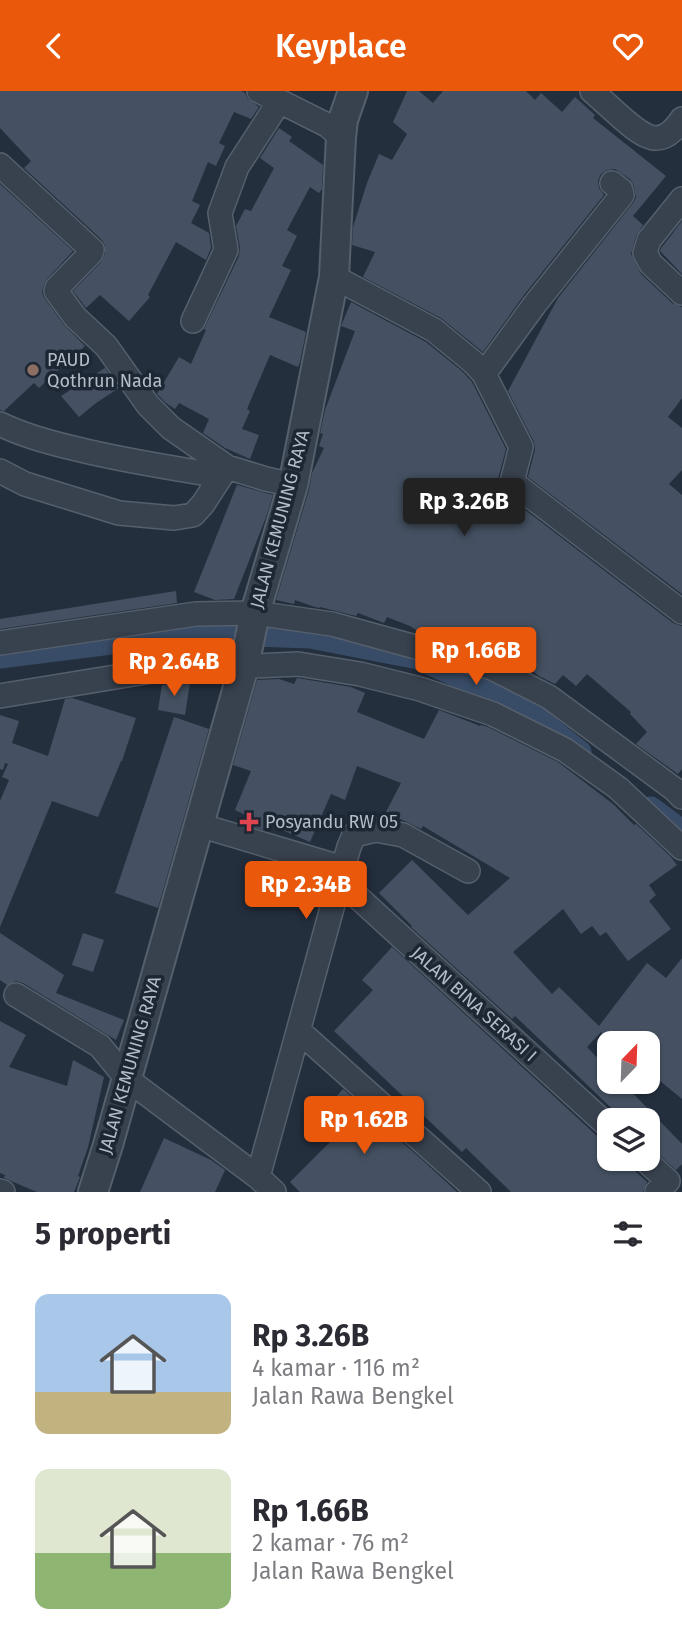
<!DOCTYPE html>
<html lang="id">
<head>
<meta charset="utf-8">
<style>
	:root { --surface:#fff; --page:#f7f7f7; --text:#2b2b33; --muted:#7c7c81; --accent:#ea580c }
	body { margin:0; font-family:"Fira Sans",sans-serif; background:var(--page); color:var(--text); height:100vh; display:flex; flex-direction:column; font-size:26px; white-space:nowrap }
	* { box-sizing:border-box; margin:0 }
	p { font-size:23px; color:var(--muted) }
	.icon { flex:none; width:38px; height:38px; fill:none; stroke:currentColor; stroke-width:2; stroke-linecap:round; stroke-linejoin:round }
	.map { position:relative; height:1101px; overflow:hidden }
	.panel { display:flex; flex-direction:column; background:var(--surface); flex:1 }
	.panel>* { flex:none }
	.needle { width:46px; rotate:23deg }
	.tools { position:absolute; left:597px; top:940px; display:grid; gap:14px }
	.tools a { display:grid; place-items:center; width:63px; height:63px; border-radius:14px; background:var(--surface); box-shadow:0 2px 5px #0004; font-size:35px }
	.price { position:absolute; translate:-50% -60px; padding:0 16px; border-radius:7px; background:var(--accent); color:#fff; font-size:23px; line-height:46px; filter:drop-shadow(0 2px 4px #0008) }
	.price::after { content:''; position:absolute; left:50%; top:42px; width:21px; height:16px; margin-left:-10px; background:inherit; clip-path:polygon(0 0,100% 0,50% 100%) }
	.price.selected { background:#222; color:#fff }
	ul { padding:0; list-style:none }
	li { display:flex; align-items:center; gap:21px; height:175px; padding:0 35px }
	li span { display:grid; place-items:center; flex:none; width:196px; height:140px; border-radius:14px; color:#555 }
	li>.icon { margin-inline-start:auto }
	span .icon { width:84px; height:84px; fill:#fffc; stroke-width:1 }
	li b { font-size:30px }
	h2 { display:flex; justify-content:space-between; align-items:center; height:84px; padding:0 35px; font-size:30px }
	header { display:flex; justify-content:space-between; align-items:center; height:91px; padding:0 35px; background:var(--accent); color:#fff; font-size:32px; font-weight:600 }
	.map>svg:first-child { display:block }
</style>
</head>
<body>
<header><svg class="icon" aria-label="back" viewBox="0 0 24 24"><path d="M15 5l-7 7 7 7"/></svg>Keyplace<svg class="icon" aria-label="heart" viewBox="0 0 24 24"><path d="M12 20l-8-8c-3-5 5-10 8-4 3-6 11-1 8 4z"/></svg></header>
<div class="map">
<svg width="682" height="1101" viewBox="0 0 682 1101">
	<rect width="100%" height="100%" fill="#242f3e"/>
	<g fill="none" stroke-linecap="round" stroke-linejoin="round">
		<path stroke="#394c67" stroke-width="23" d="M 0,566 L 191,542 L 310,546 L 418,567 L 522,615 L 580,661
			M 651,717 L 682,740"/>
	</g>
	<path fill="#455162" d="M 0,0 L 241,0 L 245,2 L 248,8 L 259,16 L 251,28 L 234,21 L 219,52 L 225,55 L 216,75 L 208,71 L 192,110 L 200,114 L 191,132 L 209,142 L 211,157 L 206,169 L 176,151 L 148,204 L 150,206 L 129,230 L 100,204 L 86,217 L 73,200 L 101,171 L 105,163 L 105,155 L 102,149 L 24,77 L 31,70 L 0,37 Z
		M 407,0 L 419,0 L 433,12 L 443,0 L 526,0 L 535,9 L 541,2 L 562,21 L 575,6 L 595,24 L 593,27 L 666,85 L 633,125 L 643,134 L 636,145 L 631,163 L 641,183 L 672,212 L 682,216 L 682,307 L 668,326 L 682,337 L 682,379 L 669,393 L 682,404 L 682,503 L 528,386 L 535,359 L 534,351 L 508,300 L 558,207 L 633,112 L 636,107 L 634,95 L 630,88 L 615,78 L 607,79 L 601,83 L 598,89 L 599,97 L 604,104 L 524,204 L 483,261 L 441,227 L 363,186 L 375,161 L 352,154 L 353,136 L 367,92 L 379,63 L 392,69 L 407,43 L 393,31 Z
		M 279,37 L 292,46 L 289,50 L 323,74 L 322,98 L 319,102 L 310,96 L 287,139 L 297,145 L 282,175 L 291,179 L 269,226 L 306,241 L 300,271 L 298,276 L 270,264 L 247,318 L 250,320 L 242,338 L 259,344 L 250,368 L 225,357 L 203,342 L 209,328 L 179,312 L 175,318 L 166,312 L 157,303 L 179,266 L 191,273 L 206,239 L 204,238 L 239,165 L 240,157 L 236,135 L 245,118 L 251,120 L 274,77 L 260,67 Z
		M 0,93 L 73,160 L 47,188 L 43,196 L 42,202 L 45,208 L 64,234 L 85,255 L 39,297 L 34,292 L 4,320 L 0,319 Z
		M 682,130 L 682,183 L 660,160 L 662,156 Z
		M 351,211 L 426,251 L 463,281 L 472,291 L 506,358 L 498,388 L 499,396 L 503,402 L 673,532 L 682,535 L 682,678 L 678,683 L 636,653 L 647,641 L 630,623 L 631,621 L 587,583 L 576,595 L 563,584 L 555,593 L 539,585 L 529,577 L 528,580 L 496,564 L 463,554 L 453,550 L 452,552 L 422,543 L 410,535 L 387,526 L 384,532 L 358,522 L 356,525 L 320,516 L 320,517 L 315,516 L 295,509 L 294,513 L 276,509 L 309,399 L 312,382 L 324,357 L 319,355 L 323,343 L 320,342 L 325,319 L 355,240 L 341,235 Z
		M 105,277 L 119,297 L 96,312 L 79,326 L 61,305 Z
		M 237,394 L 273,404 L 266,426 L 234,508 L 215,509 L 194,501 Z
		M 176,500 L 177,512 L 0,538 L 0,528 Z
		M 297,587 L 351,596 L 365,602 L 357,621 L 424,648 L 439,619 L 480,635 L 481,634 L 488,636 L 558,671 L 613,713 L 634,734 L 636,733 L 670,765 L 677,774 L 649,794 L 656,804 L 649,810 L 671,838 L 628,870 L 606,841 L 600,845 L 592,835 L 581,843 L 563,818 L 513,861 L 552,903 L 559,896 L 599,935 L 647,872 L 666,887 L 682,867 L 682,1008 L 648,980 L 648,952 L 614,952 L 601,941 L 587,956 L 609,979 L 609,990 L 621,990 L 682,1053 L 682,1073 L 676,1079 L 653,1058 L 648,1055 L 648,1029 L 624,1029 L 515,925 L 512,928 L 411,836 L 412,835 L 379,802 L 412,769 L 468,824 L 510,787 L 423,735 L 421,738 L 386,721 L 401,692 L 357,675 L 345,709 L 331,703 L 310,751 L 266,732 L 263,739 L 243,733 L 246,724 L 235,719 L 251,680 L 233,674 L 257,589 L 279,588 L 294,593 Z
		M 190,592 L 185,624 L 158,619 L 162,594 Z
		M 72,607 L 136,627 L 122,670 L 121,670 L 98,726 L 52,710 L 0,836 L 0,710 L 9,689 L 2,686 L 8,673 L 5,672 L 3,679 L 0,678 L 0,624 L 19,630 L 12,652 L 48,665 L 65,608 Z
		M 174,626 L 209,638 L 158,817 L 115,802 Z
		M 0,842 L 64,884 L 56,902 L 124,929 L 116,949 L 23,892 L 16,890 L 7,894 L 0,889 Z
		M 83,842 L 104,849 L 93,881 L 72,874 Z
		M 392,856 L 609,1056 L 609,1068 L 622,1068 L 647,1091 L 643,1101 L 511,1101 L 466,1057 L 462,1061 L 334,940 L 373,899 L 362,889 Z
		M 0,930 L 26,944 L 9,976 L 67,995 L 73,969 L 104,986 L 88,1056 L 78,1085 L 80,1086 L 74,1101 L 37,1101 L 4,1087 L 5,1084 L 0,1082 Z
		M 343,998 L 430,1076 L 457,1101 L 300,1101 L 290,1091 L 330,1051 L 311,1033 Z
		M 164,1047 L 211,1069 L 225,1079 L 215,1101 L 140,1101 Z"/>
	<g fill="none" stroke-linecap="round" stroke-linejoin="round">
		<g stroke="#565f6c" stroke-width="26">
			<path id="minor" d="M 259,0 L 327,34 L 341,46
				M 592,0 C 602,9 612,18 622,27 C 644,46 661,60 682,28
				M 0,74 L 92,159 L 91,162 L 57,197 L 56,200 L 75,226 L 106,255 L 148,314 L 171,337 L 227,376 L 266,388 L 293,394
				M 682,108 L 649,149 L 645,162 L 651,173 L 682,202
				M 334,186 L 434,239 L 473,271 L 484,283 L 521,356 L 512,391 L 682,521
				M 193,230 L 226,159 L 220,122 L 237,76 L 279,11
				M 484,283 L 535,213 L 622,104 L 621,99 L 612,92
				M 0,333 C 24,345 51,352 77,358 C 125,370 173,377 221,385
				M 0,380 L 25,393 L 119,422 L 174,427 L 193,424 L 203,413 L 227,376
				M 0,552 L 196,523 L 255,522 L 332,533 L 492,577 L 549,606 L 674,698 L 682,706
				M 0,605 L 152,580 L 298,573 L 360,583 L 420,598 L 493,623 L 565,659 L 618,697 L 682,757
				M 199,734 L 343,777
				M 339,789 L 609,1036
				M 16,904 L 100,955 L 127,988 L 258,1086 L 274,1101
				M 299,940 L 479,1101
				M 644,1068 L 668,1090 L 657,1101
				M 258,1086 L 343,777 L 349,756 L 354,744 L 376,739 L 403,744 L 468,780
				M 0,1100 L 3,1101"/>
		</g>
		<g stroke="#565f6c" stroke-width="32">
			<path id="tertiary" d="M 93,1101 L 108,1054 L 244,575 L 255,522 L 293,394 L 334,186 L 341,46 L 343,29 L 353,0"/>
		</g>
		<use href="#minor" stroke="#38414e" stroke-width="23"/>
		<use href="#tertiary" stroke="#38414e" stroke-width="28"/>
	</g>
	<circle fill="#8d6e63" stroke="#1d2633" stroke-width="2.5" cx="33" cy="279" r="7"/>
	<path fill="#e0444e" stroke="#1d2633" stroke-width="2.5" d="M245.5 720.5h7v7h7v7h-7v7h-7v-7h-7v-7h7z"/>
	<g text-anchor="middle" stroke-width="7" stroke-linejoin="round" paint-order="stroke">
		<g font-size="18" fill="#b4bcc9" stroke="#1d2633" text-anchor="start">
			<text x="47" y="275">PAUD<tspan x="47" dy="21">Qothrun Nada</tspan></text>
			<text x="265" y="737">Posyandu RW 05</text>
		</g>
		<g font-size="18" fill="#b4bcc9" stroke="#1d2633">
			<text transform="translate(280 428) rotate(-75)" y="6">JALAN KEMUNING RAYA</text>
			<text transform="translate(474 913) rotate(42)" y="6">JALAN BINA SERASI I</text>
			<text transform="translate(130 974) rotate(-74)" y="6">JALAN KEMUNING RAYA</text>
		</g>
	</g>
</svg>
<div class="tools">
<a><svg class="needle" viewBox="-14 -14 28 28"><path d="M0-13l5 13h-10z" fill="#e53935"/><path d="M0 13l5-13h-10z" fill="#7c7c81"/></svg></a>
<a><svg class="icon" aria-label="layers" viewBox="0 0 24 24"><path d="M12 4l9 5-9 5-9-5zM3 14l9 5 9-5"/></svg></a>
</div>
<b class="price selected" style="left:464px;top:447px">Rp 3.26B</b>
<b class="price" style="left:476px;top:596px">Rp 1.66B</b>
<b class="price" style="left:174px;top:607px">Rp 2.64B</b>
<b class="price" style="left:306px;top:830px">Rp 2.34B</b>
<b class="price" style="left:364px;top:1065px">Rp 1.62B</b>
</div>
<section class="panel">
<h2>5 properti<svg class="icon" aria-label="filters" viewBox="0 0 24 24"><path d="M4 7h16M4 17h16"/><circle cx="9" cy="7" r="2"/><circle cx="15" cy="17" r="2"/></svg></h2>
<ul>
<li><span style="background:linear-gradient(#a9c7e8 70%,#c2b280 0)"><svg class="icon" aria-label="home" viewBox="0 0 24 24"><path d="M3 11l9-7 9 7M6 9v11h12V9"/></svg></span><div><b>Rp 3.26B</b><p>4 kamar · 116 m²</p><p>Jalan Rawa Bengkel</p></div></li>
<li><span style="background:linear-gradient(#dfe7d0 60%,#8fb573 0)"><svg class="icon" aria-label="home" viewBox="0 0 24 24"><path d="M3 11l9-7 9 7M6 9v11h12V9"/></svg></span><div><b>Rp 1.66B</b><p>2 kamar · 76 m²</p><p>Jalan Rawa Bengkel</p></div></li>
</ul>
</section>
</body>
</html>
